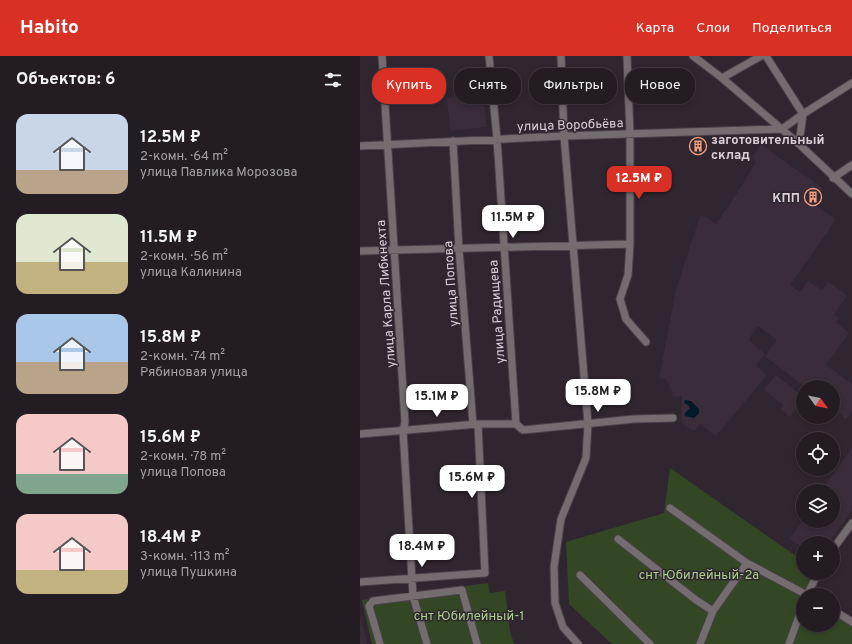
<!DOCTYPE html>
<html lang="ru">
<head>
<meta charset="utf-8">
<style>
	:root { --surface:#241c23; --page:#2c252b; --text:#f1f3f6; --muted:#a3a1a6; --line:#413a41; --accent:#d93025 }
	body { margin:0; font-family:Overpass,sans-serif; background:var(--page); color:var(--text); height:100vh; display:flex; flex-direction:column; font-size:15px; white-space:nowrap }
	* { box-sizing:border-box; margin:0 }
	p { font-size:13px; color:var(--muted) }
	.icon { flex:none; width:22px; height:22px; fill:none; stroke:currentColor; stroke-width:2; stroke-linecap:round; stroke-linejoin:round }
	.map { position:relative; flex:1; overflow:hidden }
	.panel { display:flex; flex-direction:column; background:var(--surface); width:360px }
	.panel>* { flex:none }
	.guide { position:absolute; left:12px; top:12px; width:380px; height:36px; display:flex; gap:8px }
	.needle { width:26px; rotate:123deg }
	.tools { position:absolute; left:436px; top:324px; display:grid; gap:8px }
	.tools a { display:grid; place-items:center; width:44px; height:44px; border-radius:50%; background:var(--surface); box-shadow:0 2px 6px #0003,0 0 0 1px var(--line); font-size:20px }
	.price { position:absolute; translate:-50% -34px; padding:0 9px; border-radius:8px; background:#fff; color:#222; font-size:13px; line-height:26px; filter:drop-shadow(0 1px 2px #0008) }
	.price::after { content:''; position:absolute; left:50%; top:24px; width:12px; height:9px; margin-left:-6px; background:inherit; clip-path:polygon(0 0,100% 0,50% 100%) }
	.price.selected { background:var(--accent); color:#fff }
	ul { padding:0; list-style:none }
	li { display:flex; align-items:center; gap:12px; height:100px; padding:0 16px }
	li span { display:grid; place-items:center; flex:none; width:112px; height:80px; border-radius:12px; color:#555 }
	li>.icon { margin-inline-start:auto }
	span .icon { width:48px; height:48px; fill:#fffc; stroke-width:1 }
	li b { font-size:17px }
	h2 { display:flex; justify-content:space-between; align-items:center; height:48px; padding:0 16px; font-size:17px }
	.chip { padding:0 14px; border-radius:16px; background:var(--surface); box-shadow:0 2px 6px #0003,0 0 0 1px var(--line); font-size:14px; line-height:36px }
	.chip.selected { background:var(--accent); color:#fff }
	header { display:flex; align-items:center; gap:24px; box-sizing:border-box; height:56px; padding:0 20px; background:var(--accent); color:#fff }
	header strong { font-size:19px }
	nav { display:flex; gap:22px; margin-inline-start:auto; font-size:14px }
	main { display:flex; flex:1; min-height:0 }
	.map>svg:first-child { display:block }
</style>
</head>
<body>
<header>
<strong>Habito</strong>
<nav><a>Карта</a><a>Слои</a><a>Поделиться</a></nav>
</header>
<main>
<section class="panel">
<h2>Объектов: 6<svg class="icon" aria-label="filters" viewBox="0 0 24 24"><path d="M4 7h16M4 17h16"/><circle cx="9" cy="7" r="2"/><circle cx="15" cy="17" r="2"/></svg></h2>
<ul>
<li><span style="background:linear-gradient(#c9d6e8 70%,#b9a48a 0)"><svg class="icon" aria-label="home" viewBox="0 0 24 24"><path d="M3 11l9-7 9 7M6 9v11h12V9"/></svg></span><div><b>12.5M ₽</b><p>2-комн. · 64 m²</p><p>улица Павлика Морозова</p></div></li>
<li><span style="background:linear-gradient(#dfe7d0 60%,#c2b280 0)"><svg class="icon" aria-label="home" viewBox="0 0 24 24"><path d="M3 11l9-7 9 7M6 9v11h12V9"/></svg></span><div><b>11.5M ₽</b><p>2-комн. · 56 m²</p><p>улица Калинина</p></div></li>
<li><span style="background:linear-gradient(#a9c7e8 60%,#b9a48a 0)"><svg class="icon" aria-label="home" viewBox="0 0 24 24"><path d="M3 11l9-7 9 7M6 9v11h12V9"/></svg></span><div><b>15.8M ₽</b><p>2-комн. · 74 m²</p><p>Рябиновая улица</p></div></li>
<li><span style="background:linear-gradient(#f6c9c9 75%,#7fa58c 0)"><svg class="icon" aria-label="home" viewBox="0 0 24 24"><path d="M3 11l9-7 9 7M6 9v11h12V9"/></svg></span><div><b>15.6M ₽</b><p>2-комн. · 78 m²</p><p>улица Попова</p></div></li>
<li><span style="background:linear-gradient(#f6c9c9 70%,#c2b280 0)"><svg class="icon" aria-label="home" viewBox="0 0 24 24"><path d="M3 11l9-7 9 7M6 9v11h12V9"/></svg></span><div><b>18.4M ₽</b><p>3-комн. · 113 m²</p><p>улица Пушкина</p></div></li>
</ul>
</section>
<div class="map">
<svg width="492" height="588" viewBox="0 0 492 588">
	<rect width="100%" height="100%" fill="#30262f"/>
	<path fill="#3b2c3a" d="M 114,38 L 115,42 L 123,41 L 127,71 L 90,75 L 87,42 Z
		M 401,89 L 463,132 L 453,148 L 474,162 L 473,168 L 430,229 L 440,236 L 448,225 L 462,234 L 468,226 L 487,239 L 474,259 L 479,262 L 476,266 L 489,277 L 466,309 L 492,328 L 492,355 L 486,363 L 473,352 L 473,331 L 445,331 L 406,301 L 405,300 L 417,284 L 398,270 L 391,279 L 391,281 L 389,284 L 405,298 L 396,309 L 407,319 L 356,380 L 340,368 L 335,374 L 330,373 L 323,368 L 321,365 L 322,340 L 313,341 L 312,335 L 306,323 L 299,322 L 316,234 L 340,160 L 346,161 L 356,168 L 376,139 L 396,106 L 391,102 Z
		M 416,319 L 443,341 L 443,345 L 430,361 L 421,353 L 423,349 L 404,334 Z
		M 492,392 L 492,454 L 468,487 L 443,487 L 443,492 L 430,483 L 443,463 L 443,465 L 473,465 L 473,435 L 449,435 L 455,426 L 463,432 Z
		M 443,443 L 443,459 L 435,454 Z
		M 0,561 L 5,577 L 7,588 L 0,588 Z"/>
	<path fill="#334725" d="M 310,412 L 443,505 L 443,517 L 453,517 L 447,533 L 457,539 L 443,539 L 443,569 L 473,569 L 473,550 L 492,562 L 492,588 L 252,588 L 209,548 L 206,486 L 304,457 Z
		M 128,527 L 130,537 L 145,535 L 150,575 L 154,588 L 12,588 L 2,544 Z"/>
	<path fill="#001927" d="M 325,344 L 331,345 L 339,353 L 339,357 L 334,362 L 325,360 L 325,357 L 330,352 L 328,349 L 324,347 Z"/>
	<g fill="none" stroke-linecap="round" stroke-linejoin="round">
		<g stroke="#4b414a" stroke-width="9">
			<path id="minor" d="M 22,0 L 45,366 L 43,374 L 53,540 L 67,588
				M 129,0 L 137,83 L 156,368
				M 201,0 L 204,80 L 228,368 L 226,402 L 201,463 L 194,511 L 195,547 L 203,571 L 218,588
				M 267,0 L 270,78 L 270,188 L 268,219 L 260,243 L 266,263 L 286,286
				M 333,0 L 362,22 L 439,88 L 492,138
				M 406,0 L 443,58 L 439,88
				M 362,22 L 401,0
				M 93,85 L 99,193 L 113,368
				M 0,90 L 204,80 L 422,73 L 443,58 L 492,27
				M 473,122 L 492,109
				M 0,195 L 270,188
				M 0,378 L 118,368 L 156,368 L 163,374 L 274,363 L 313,362
				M 310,452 L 387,507 L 447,539
				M 258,483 L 336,544 L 353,555
				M 473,493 L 492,467
				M 220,519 L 290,588
				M 0,526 L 125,517 L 118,368
				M 447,539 L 458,517
				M 473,554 L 492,566
				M 20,588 L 9,550 L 13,545 L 102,534 L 117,588
				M 340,588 L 353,555 L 387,507
				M 429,588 L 443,549"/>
		</g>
		<use href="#minor" stroke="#746d70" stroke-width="7"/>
	</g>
	<defs>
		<g id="building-ring" transform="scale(0.9)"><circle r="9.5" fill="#30262f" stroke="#f2a07f" stroke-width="1.5"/><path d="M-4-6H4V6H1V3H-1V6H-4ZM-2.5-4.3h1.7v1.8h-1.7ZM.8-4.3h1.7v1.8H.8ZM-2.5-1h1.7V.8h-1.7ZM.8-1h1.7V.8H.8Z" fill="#f2a07f"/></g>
	</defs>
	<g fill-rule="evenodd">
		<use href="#building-ring" x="338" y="90"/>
		<use href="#building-ring" x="453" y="141"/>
	</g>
	<g text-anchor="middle" stroke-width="3" stroke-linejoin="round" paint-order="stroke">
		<g font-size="13" fill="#d7d0d6" stroke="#30262f">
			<text transform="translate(210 68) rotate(-2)" y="5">улица Воробьёва</text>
			<text transform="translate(90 228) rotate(-94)" y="5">улица Попова</text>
			<text transform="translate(25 238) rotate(-94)" y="5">улица Карла Либкнехта</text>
			<text transform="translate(136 256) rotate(-94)" y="5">улица Радищева</text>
		</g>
		<g font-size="13" font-weight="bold" fill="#d7d0d6" stroke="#30262f" text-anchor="start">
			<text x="351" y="88">заготовительный<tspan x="351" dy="15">склад</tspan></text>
			<text x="440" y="146" text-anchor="end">КПП</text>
		</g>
		<g font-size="13" fill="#a7d08b" stroke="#30262f">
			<text x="339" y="523">снт Юбилейный-2а</text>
			<text x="109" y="564">снт Юбилейный-1</text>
		</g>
	</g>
</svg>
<div class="tools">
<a><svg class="needle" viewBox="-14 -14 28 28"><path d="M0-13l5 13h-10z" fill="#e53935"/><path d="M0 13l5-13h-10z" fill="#a3a1a6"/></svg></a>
<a><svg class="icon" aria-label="locate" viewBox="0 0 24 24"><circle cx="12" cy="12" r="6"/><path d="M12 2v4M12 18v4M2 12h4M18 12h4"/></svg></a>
<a><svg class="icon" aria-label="layers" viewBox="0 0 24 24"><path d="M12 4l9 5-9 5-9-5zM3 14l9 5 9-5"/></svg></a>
<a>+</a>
<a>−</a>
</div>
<b class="price selected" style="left:279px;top:144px">12.5M ₽</b>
<b class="price" style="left:153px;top:183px">11.5M ₽</b>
<b class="price" style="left:238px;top:357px">15.8M ₽</b>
<b class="price" style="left:77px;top:362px">15.1M ₽</b>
<b class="price" style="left:112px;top:443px">15.6M ₽</b>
<b class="price" style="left:62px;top:512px">18.4M ₽</b>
<div class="guide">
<a class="chip selected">Купить</a>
<a class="chip">Снять</a>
<a class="chip">Фильтры</a>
<a class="chip">Новое</a>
</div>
</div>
</main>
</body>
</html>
